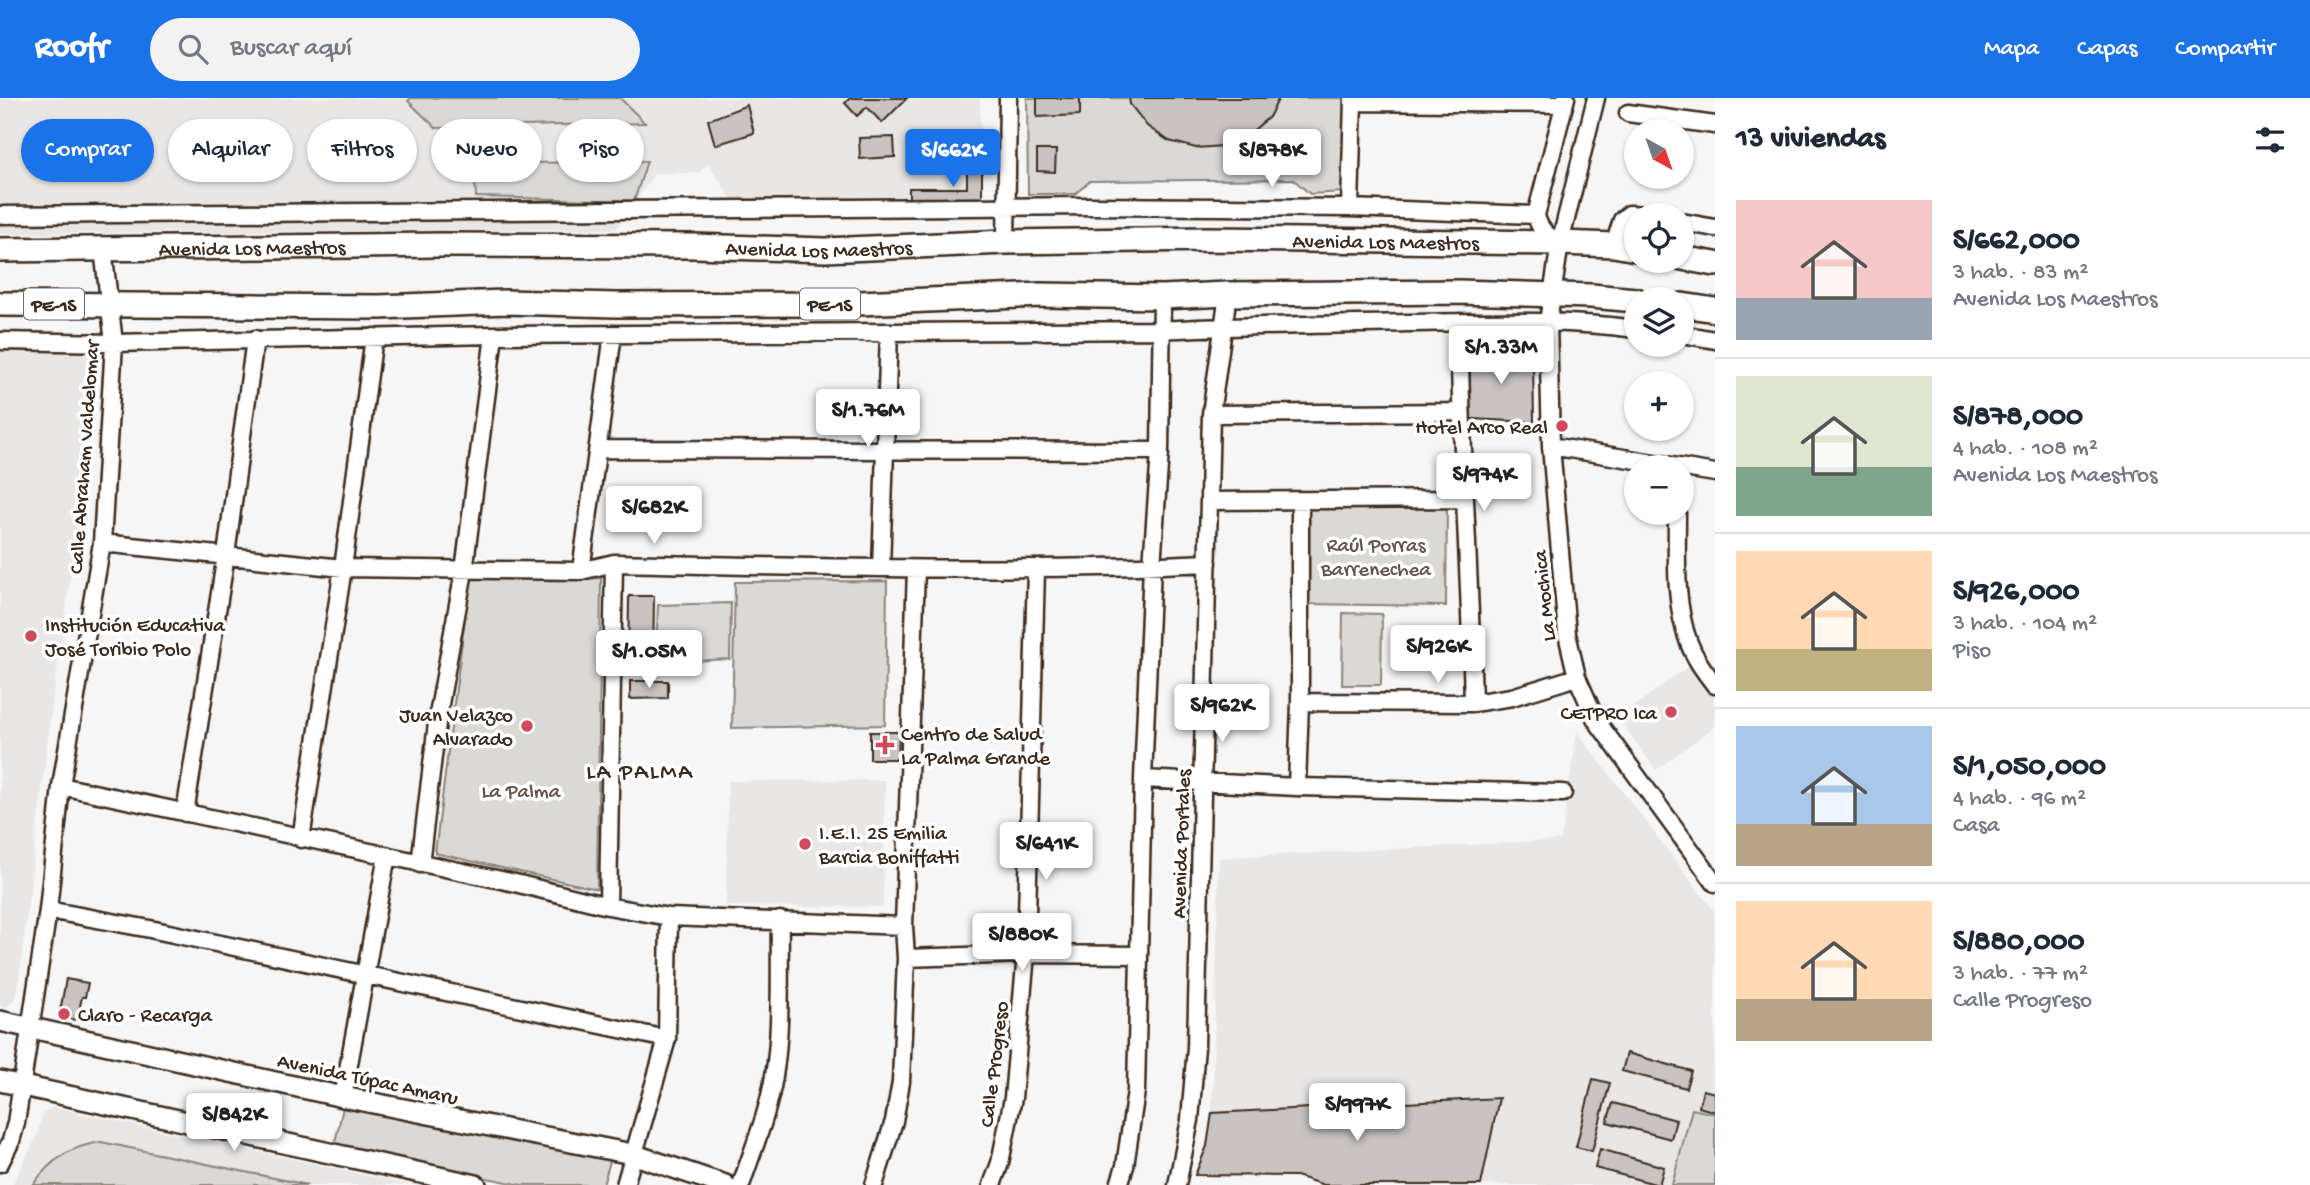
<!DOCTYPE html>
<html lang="es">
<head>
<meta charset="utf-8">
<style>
	:root { --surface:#fff; --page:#f2f2f3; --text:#1f2937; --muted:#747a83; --line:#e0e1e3; --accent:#1a73e8 }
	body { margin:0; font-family:"Gochi Hand",sans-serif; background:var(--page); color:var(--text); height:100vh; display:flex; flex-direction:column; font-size:26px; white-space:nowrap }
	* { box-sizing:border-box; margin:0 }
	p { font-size:23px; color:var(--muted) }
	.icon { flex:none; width:38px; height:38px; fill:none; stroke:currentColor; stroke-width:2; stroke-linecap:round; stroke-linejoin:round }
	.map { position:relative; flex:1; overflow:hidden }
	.side { display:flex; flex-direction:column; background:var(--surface); width:595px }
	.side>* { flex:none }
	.top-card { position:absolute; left:21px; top:21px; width:665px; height:63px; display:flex; gap:14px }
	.needle { width:46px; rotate:140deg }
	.tools { position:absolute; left:1624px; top:21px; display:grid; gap:14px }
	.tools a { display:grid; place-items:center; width:70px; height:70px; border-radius:50%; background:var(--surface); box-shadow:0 2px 5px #0004; font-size:35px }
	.price { position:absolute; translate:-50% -60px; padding:0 16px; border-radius:7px; background:#fff; color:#222; font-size:23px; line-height:46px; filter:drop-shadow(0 2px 4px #0008) }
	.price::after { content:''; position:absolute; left:50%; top:42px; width:21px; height:16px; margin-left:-10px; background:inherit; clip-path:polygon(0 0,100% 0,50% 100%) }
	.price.on { background:var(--accent); color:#fff }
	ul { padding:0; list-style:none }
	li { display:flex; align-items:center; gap:21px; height:175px; padding:0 21px }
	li+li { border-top:2px solid var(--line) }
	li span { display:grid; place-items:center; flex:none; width:196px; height:140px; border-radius:0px; color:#555 }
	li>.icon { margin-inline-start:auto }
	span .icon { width:84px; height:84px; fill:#fffc; stroke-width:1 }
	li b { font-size:30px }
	h2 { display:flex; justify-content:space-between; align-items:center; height:84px; padding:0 21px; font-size:30px }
	.tag { padding:0 24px; border-radius:32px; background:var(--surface); box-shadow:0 2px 5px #0004; font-size:24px; line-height:63px }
	.tag.on { background:var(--accent); color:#fff }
	header { display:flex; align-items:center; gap:42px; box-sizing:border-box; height:98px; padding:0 35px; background:var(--accent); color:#fff }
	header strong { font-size:33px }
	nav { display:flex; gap:38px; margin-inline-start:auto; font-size:24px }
	.search { width:490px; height:63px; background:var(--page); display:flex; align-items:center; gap:18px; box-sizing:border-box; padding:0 24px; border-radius:38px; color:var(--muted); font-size:26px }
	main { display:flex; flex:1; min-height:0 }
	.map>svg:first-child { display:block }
</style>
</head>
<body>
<header>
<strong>Roofr</strong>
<div class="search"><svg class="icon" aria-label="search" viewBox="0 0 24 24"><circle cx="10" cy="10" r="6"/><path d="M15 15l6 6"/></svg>Buscar aquí</div>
<nav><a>Mapa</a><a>Capas</a><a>Compartir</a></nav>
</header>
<main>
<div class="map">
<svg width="1715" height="1087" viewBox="0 0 1715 1087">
	<rect width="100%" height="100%" fill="#f7f6f6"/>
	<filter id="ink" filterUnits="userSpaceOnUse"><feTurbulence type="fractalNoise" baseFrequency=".0143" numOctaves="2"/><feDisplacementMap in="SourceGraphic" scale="14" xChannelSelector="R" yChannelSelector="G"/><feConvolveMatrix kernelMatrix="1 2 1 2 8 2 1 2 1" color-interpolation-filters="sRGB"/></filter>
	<g filter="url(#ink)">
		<path fill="#e9e7e6" d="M 0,0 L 980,0 L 982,102 L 733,103 L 708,66 L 698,75 L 655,75 L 616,131 L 0,136 Z
			M 86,246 L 95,257 L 71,477 L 53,600 L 17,898 L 6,910 L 0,908 L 0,248 Z
			M 1690,567 L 1715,599 L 1713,604 L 1715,607 L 1715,628 L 1656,672 L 1618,620 Z
			M 1577,634 L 1715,814 L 1715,1087 L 1481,1087 L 1498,1000 L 1212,1015 L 1219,760 L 1561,742 Z
			M 885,682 L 883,809 L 726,808 L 728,683 Z
			M 53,1009 L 411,1087 L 12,1087 L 36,1040 L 43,1015 Z"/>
		<path fill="#dbd9d6" stroke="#8b827a" stroke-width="2" d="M 411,0 L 620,0 L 645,25 L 436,30 L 408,3 Z
			M 1027,0 L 1344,0 L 1344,94 L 1310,96 L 1293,81 L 1090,83 L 1075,96 L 1028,96 Z
			M 647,63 L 634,103 L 476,99 L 474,66 Z
			M 1307,408 L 1447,410 L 1446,508 L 1305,506 Z
			M 601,480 L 597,791 L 435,755 L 470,481 Z
			M 887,483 L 885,627 L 732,630 L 735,484 Z
			M 731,505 L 730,561 L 674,564 L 674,554 L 656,555 L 658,507 Z
			M 1343,515 L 1382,516 L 1381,587 L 1342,587 Z
			M 344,1005 L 611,1060 L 603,1087 L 522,1087 L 334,1049 Z
			M 1692,1011 L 1715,1016 L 1715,1087 L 1672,1087 Z
			M 101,1044 L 308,1087 L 33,1087 C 50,1062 71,1048 101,1044 Z"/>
		<path fill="#c9c3c1" stroke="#3b2a1e" stroke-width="2" d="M 850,0 L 907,0 L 882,25 L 867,9 L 857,18 L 845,5 Z
			M 1037,0 L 1080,0 L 1080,17 L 1037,19 Z
			M 1129,0 L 1279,0 L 1269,19 L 1248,37 L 1223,48 L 1196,50 L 1169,43 L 1147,28 L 1130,6 Z
			M 747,7 L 754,35 L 715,47 L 708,22 Z
			M 894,39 L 895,59 L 860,61 L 859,40 Z
			M 1037,52 L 1056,52 L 1055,74 L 1037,73 Z
			M 982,65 L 982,102 L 909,103 L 909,90 L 967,90 L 967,66 Z
			M 1517,246 L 1525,250 L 1526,261 L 1533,262 L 1534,324 L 1470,321 L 1470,249 L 1490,248 L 1489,260 L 1505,260 Z
			M 629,498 L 654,498 L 653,569 L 628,569 Z
			M 630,583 L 668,583 L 668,600 L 630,601 Z
			M 870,634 L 899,634 L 898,661 L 870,661 Z
			M 66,881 L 88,885 L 85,899 L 82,899 L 77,922 L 59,919 Z
			M 1627,955 L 1691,973 L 1686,990 L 1622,973 Z
			M 1593,981 L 1610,985 L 1592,1053 L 1576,1049 Z
			M 1703,992 L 1715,995 L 1715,1014 L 1699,1009 Z
			M 1499,1000 L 1481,1087 L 1324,1087 L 1296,1078 L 1195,1077 L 1207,1048 L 1212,1015 Z
			M 1613,1005 L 1676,1022 L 1671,1041 L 1607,1024 Z
			M 1600,1051 L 1664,1069 L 1659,1087 L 1595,1070 Z"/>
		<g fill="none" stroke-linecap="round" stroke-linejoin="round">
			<g stroke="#3b2a1e" stroke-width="21">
				<path id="minor" d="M 1596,0 L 1560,145 L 1548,224 L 1551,348 L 1567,536 L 1577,579 L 1596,622 L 1715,785
					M 1353,4 L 1564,6
					M 1628,15 L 1715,27
					M 1350,110 L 1353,0
					M 0,117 L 1091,108 L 1350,110 L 1536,117
					M 1682,124 L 1715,130
					M 1006,144 L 1008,0
					M 1559,145 C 1547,137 1539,132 1536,117 L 1566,0
					M 1614,147 L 1622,122 L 1629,116 L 1648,117
					M 1459,224 C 1461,352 1470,478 1473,605
					M 1682,236 L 1715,242
					M 0,243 L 114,245 L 494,237 L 1161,232 C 1243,227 1325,227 1407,225 C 1483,224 1560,221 1636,231
					M 1211,316 L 1461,314
					M 1551,348 L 1715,375
					M 599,351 L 1160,353
					M 1209,403 L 1464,401
					M 1677,415 C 1677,457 1674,506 1689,545 C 1695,561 1705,574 1715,587
					M 102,445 L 343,470 L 581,473 L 614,465 C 812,469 1010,475 1208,465
					M 881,470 L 889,234
					M 581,473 L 613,236
					M 1300,604 L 1473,605 L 1512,599 L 1577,579
					M 1143,681 L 1297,689 L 1563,695
					M 61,688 L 515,785 L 608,808 L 669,819 L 904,828
					M 1297,689 L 1300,604 L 1300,402
					M 185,715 L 226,457 L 255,241
					M 301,741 L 343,470 L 374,239
					M 420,766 L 438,617 L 464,473 L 494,237
					M 608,808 L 614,465
					M 48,812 L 150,831 L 667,941
					M 906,860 L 1026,856 L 1138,857
					M 343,999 L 387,757
					M 0,1065 L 11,1043 L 16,1025 L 48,812 L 61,688 L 102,445 L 114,245 L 103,151
					M 625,1087 L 667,941 L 669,819
					M 741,1087 C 753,1051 768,1016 774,978 C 782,930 779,872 780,822
					M 874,1087 L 894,1023 L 901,984 L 906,860 L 904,828 L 916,471
					M 992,1087 L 1000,1065 L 1013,1000 L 1026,856 L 1036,471
					M 1119,1087 L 1125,1068 L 1136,993 L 1143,681 L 1152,468 L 1160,353 L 1162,199
					M 1177,1087 L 1190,1022 L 1196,949 L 1211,316 L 1228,196"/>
			</g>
			<g stroke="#3b2a1e" stroke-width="24">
				<path id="major" d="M 0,923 L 343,999 L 632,1056 L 725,1087
					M 0,983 L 476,1087"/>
			</g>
			<g stroke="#3b2a1e" stroke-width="28">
				<g id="highway">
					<path id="s1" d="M 0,152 L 440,147 L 694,148 L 825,152 L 1006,144 L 1208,141 L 1560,145 L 1614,147 L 1636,151"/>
					<path d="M 1682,160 L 1715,166"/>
					<path d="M 0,206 L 379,209 L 505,204 L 616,207 L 836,206 L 1041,197 L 1162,199 L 1228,196 L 1458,194 L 1591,198 L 1636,202"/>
					<path d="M 1682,207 L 1715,212"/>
				</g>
			</g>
			<use href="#minor" stroke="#fff" stroke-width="16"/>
			<use href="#major" stroke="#fff" stroke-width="19"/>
			<use href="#highway" stroke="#fff" stroke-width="23"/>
		</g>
	</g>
	<g fill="#d1495b" stroke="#fff" stroke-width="2.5">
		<circle cx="1562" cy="328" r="7"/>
		<circle cx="31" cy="538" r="7"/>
		<circle cx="1671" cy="614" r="7"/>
		<circle cx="527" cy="628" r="7"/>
		<path d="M881.5 636.5h7v7h7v7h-7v7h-7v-7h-7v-7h7z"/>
		<circle cx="805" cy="746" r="7"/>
		<circle cx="64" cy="916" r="7"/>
	</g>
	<g text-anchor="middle" stroke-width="7" stroke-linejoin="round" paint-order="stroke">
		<g fill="#fff" stroke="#766a62" stroke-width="2">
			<rect x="24" y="190.5" width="60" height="31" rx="5"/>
			<rect x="800" y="190.5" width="60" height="31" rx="5"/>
		</g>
		<g font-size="19" font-weight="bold" fill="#3b2a1e">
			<text x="54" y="213">PE-1S</text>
			<text x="830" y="213">PE-1S</text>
		</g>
		<g font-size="21" fill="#3b2a1e" stroke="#fff">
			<text dy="7" stroke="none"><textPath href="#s1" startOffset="1386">Avenida Los Maestros</textPath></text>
			<text dy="7" stroke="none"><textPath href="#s1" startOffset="819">Avenida Los Maestros</textPath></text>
			<text dy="7" stroke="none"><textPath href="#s1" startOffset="252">Avenida Los Maestros</textPath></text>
			<text transform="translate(83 359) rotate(-86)" y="7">Calle Abraham Valdelomar</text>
			<text transform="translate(1543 498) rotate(-96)" y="7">La Mochica</text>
			<text transform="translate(1180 746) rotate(-88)" y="7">Avenida Portales</text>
			<text transform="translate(993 966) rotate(-83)" y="7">Calle Progreso</text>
			<text transform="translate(368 980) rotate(12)" y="7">Avenida Túpac Amaru</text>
		</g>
		<g font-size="21" fill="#3b2a1e" stroke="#fff" text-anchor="start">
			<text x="1548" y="335" text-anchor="end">Hotel Arco Real</text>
			<text x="45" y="533">Institución Educativa<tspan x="45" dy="24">José Toribio Polo</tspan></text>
			<text x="1657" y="621" text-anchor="end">CETPRO Ica</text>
			<text x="513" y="623" text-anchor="end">Juan Velazco<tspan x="513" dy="24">Alvarado</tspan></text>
			<text x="901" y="642">Centro de Salud<tspan x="901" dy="24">La Palma Grande</tspan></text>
			<text x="819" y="741">I.E.I. 25 Emilia<tspan x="819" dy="24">Barcia Boniffatti</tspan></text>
			<text x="78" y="923">Claro - Recarga</text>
		</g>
		<g font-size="21" fill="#63564c" stroke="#fff">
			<text x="1376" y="453">Raúl Porras<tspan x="1376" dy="24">Barrenechea</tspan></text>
			<text x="521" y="699">La Palma</text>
		</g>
		<g font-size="23" letter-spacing="2" fill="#3b2a1e" stroke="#fff">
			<text x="640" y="680">LA PALMA</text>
		</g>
	</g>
</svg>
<div class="tools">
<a><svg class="needle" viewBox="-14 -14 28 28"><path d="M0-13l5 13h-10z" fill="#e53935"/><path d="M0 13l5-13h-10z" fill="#747a83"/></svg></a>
<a><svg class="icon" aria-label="locate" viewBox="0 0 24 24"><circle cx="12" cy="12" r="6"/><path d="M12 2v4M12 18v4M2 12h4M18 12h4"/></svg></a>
<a><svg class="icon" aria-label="layers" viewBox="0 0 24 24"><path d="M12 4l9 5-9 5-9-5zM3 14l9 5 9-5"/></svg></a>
<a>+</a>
<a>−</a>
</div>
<b class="price on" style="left:953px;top:91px">S/662K</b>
<b class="price" style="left:1272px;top:91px">S/878K</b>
<b class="price" style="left:1501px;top:288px">S/1.33M</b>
<b class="price" style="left:868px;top:351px">S/1.76M</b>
<b class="price" style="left:1484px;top:415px">S/974K</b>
<b class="price" style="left:654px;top:448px">S/682K</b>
<b class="price" style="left:1438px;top:587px">S/926K</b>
<b class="price" style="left:649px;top:592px">S/1.05M</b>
<b class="price" style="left:1222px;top:646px">S/962K</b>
<b class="price" style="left:1046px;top:784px">S/641K</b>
<b class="price" style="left:1022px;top:875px">S/880K</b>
<b class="price" style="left:1357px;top:1045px">S/997K</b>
<b class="price" style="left:234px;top:1055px">S/842K</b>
<div class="top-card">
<a class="tag on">Comprar</a>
<a class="tag">Alquilar</a>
<a class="tag">Filtros</a>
<a class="tag">Nuevo</a>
<a class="tag">Piso</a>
</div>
</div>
<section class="side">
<h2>13 viviendas<svg class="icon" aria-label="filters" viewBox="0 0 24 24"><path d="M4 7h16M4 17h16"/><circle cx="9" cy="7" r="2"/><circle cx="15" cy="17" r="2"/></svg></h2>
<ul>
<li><span style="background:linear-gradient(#f6c9c9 70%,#9aa5b1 0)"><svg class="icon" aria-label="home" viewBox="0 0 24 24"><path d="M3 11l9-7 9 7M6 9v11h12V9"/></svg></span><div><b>S/662,000</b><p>3 hab. · 83 m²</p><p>Avenida Los Maestros</p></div></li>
<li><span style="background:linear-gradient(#dfe7d0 65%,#7fa58c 0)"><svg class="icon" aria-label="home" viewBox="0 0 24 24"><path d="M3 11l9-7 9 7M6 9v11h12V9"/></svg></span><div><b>S/878,000</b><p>4 hab. · 108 m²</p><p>Avenida Los Maestros</p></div></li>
<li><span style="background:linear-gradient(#ffd9b3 70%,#c2b280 0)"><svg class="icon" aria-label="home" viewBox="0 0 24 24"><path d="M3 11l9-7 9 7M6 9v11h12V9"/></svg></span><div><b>S/926,000</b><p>3 hab. · 104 m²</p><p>Piso</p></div></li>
<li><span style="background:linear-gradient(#a9c7e8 70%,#b9a48a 0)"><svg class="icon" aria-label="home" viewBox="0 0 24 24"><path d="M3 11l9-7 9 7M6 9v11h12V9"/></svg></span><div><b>S/1,050,000</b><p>4 hab. · 96 m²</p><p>Casa</p></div></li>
<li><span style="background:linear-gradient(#ffd9b3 70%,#b9a48a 0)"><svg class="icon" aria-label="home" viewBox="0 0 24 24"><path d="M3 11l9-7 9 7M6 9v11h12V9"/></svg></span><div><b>S/880,000</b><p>3 hab. · 77 m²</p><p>Calle Progreso</p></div></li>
</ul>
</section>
</main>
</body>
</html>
